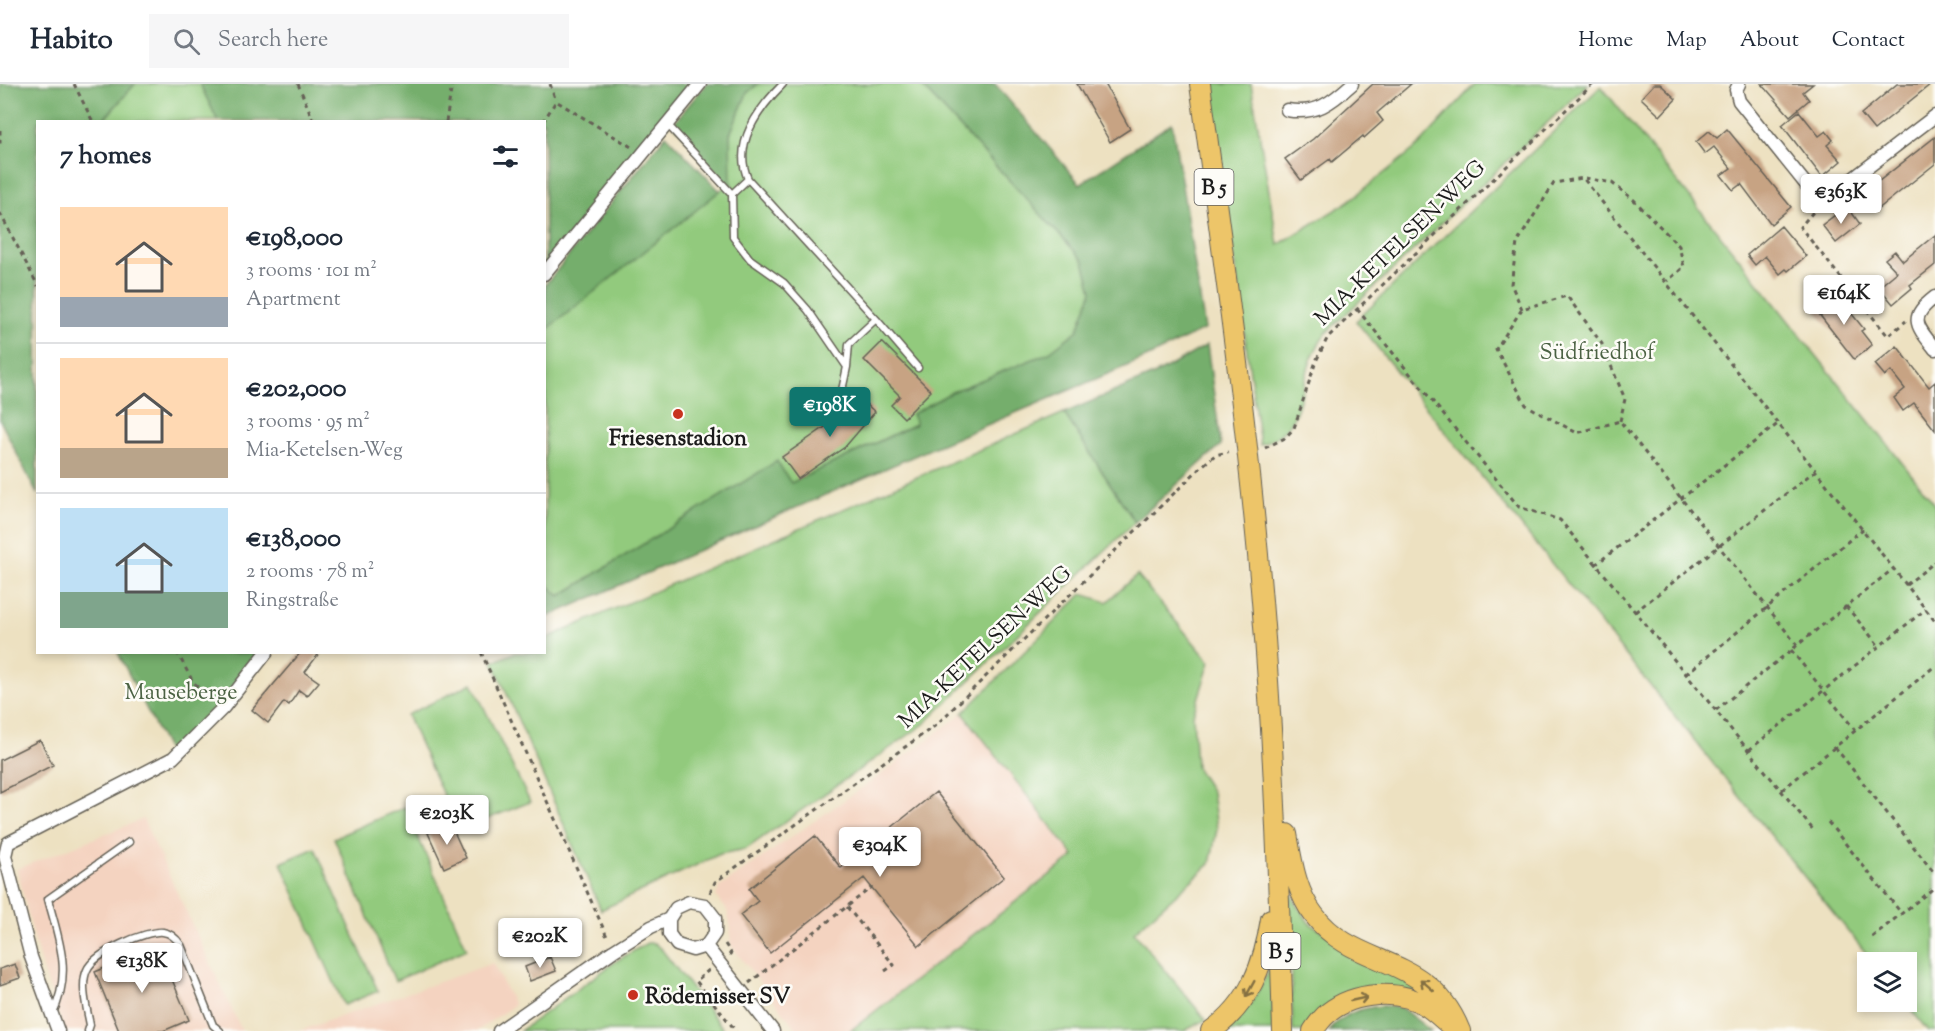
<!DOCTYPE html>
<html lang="en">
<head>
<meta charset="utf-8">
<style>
	:root { --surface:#fff; --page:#f6f6f7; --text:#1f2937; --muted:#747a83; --line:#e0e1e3; --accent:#0f766e }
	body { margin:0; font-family:"Sorts Mill Goudy",serif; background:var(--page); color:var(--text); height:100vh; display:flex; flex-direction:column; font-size:22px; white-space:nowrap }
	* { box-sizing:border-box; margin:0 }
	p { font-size:20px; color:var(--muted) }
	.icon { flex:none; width:33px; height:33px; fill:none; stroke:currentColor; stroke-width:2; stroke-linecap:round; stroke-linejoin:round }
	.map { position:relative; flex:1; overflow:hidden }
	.details { position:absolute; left:36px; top:36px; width:510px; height:534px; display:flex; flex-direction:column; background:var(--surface); border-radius:0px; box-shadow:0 3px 9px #0003 }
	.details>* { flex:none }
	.tools { position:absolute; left:1857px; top:868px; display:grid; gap:12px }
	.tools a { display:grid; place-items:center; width:60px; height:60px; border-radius:0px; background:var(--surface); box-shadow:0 3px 9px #0003; font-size:30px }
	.price { position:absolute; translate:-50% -51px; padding:0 14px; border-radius:6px; background:#fff; color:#222; font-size:20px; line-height:39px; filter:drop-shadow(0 2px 3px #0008) }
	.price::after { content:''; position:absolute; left:50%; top:36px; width:18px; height:14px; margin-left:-9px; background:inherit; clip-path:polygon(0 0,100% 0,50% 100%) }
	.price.active { background:var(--accent); color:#fff }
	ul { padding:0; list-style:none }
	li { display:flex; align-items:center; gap:18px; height:150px; padding:0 24px }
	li+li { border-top:2px solid var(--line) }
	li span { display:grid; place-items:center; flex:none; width:168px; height:120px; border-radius:0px; color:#555 }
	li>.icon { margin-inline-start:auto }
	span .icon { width:72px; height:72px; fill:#fffc; stroke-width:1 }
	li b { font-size:26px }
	h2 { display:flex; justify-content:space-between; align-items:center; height:72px; padding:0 24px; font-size:26px }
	header { display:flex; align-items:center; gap:36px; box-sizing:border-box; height:84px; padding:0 30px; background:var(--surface); border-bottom:2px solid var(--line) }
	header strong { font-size:28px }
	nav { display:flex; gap:33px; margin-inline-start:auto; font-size:21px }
	.search { width:420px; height:54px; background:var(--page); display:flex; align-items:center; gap:15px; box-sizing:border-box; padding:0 21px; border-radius:0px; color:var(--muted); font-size:22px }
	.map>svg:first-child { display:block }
</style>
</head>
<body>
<header>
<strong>Habito</strong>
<div class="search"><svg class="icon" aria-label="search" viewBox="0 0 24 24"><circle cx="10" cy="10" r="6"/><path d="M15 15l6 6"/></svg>Search here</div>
<nav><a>Home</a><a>Map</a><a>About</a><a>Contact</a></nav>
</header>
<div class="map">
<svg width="1935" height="947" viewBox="0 0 1935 947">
	<rect width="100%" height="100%" fill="#fdfcf7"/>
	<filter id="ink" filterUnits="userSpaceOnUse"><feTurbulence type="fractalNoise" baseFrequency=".0167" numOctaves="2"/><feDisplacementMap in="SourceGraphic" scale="12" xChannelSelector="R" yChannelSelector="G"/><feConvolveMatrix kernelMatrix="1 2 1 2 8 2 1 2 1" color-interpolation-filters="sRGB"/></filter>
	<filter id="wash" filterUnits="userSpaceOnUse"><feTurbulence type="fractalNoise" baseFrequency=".008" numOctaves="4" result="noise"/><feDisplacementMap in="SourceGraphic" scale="24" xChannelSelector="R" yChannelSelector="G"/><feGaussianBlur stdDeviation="1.35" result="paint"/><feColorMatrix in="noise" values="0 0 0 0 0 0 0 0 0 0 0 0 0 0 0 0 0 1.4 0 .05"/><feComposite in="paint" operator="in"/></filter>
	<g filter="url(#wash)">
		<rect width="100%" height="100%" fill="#ede1c1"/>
		<path fill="#f4d3c0" d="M 963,629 L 1074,772 L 850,947 L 798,947 L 730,860 L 731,844 L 727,826 L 716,812 L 720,803 L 879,692 Z
			M 143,735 L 242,947 L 64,947 L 38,870 L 17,785 Z
			M 493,879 L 514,921 L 477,947 L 299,947 Z"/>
		<path fill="#92ca7d" stroke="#57734c" stroke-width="1.5" d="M 135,0 L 200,0 L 218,37 L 102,38 Z
			M 758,0 L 920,0 L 1084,177 L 1092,207 L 1078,246 L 1049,269 L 952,308 L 912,330 L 917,339 L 790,400 L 777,378 L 560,512 L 545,499 L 545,247 L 728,100 L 730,103 L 730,50 L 747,9 Z
			M 1210,0 L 1251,0 L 1278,161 L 1348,118 L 1418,62 L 1475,0 L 1588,0 L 1325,250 C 1320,259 1313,269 1310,279 C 1297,317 1303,345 1260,361 Z
			M 1601,2 L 1935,420 L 1935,947 L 1928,947 L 1905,918 L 1906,879 L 1874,879 L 1356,237 Z
			M 1064,329 L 1135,438 L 923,641 L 746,765 L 720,770 L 601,826 L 493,578 L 514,569 L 544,568 L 545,555 Z
			M 1137,491 L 1210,578 L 1193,631 L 1196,683 L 1212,708 L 1217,745 L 1210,780 L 1134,848 L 1206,936 L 1184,947 L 850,947 L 1074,772 L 963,629 L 1082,510 L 1107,518 Z
			M 472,599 L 530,718 L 459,746 L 407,631 Z
			M 405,723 L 467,865 L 395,897 L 334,754 Z
			M 315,764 L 378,907 L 344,921 L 281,779 Z
			M 1289,808 L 1309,839 L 1427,909 L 1383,904 L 1304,947 L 1293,947 Z
			M 647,859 L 654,859 L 662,866 L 725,947 L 520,947 L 618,876 Z
			M 1272,881 L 1273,947 L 1222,947 L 1251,920 Z"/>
		<path fill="#75ae6c" stroke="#486544" stroke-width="1.5" d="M 0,0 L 135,0 L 102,37 L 38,38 L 37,410 L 0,336 Z
			M 200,0 L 698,0 L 545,187 L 544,38 L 218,37 Z
			M 706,0 L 758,0 L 747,9 L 730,50 L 731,104 L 673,40 Z
			M 920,0 L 995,0 L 1080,100 L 1172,39 L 1205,245 L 1148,273 L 930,365 L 545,534 L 545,499 L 560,512 L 777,377 L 791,399 L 916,340 L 912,330 L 952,308 L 1048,269 L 1078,246 L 1092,207 L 1084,177 Z
			M 666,51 L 720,107 L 545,247 L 545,201 Z
			M 1207,261 L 1221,361 L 1135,438 L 1064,329 L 1160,288 Z
			M 118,569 L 264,569 L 220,622 L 171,673 Z
			M 1382,922 L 1400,923 L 1431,947 L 1329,947 C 1343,929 1361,924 1382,922 Z"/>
		<g id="blocks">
			<path fill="#c7a383" d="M 1077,0 L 1105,0 L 1130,45 L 1110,58 Z
				M 1373,0 L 1411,0 L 1377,29 L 1383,37 L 1364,54 L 1363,52 L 1332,78 L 1330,75 L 1301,96 L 1285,75 L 1313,55 Z
				M 1654,0 L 1660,0 L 1676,15 L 1660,32 L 1641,14 Z
				M 1762,0 L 1813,0 L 1803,8 L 1809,16 L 1790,32 Z
				M 1897,0 L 1931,0 L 1874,46 L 1861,30 Z
				M 1799,27 L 1819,52 L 1826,47 L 1833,56 L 1827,61 L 1841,77 L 1822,93 L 1782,41 Z
				M 1727,45 L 1791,123 L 1771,140 L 1741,100 L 1733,106 L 1721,91 L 1731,84 L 1714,63 L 1705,70 L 1696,58 L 1709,47 L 1717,54 Z
				M 1935,53 L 1935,80 L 1877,126 L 1864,109 Z
				M 1847,122 L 1860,140 L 1836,159 L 1822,141 Z
				M 1781,142 L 1806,172 L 1788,187 L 1786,185 L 1780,190 L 1765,172 L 1755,181 L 1747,171 Z
				M 1935,151 L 1935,181 L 1910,201 L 1912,204 L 1893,220 L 1879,203 L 1897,188 L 1885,175 L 1895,167 L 1903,177 Z
				M 1835,209 L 1864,245 L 1861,247 L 1872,261 L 1854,275 L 1815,225 Z
				M 882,258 L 931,307 L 904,334 L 891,321 L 900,312 L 864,276 Z
				M 1897,262 L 1929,303 L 1935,298 L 1935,346 L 1914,319 L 1903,327 L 1894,314 L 1905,305 L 1891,287 L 1885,292 L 1875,280 Z
				M 855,310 L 875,328 L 845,363 L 798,395 L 782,373 L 828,341 Z
				M 301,568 L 320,568 L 305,588 L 319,598 L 307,612 L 299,606 L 289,621 L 284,618 L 268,639 L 252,626 Z
				M 40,656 L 53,681 L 0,708 L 0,676 Z
				M 936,708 L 1004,793 L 919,862 L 864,794 L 770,869 L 740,831 L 758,817 L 749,805 L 815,752 L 841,784 Z
				M 450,739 L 466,774 L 444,784 L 428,749 Z
				M 158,862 L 189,936 L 163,947 L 119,947 L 95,888 Z
				M 550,873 L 556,887 L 530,897 L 525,883 Z
				M 15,880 L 20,894 L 0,901 L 0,885 Z"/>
		</g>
	</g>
	<g filter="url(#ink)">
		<use href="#blocks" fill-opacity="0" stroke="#656156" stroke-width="1.5"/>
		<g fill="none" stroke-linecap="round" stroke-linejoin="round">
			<g stroke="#656156" stroke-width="9">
				<path id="service" d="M 667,40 L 732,110 L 733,153 L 750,175 L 784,199 L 808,226 L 847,283 L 849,260 L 876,235 L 748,95 C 732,60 759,24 783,0
					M 732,110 L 748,95
					M 876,235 L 918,284
					M 841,311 L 847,283
					M 52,931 C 73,889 59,857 48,815 L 129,758
					M 88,947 L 90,941 C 87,925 80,901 87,886 C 94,869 146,846 163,848 C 171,849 176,854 181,861 L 213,941 L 220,947"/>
			</g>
			<g stroke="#656156" stroke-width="15">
				<path id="minor" d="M 1739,0 L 1736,6 L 1739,17 L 1821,119 L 1935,32
					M 1287,26 C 1316,31 1331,19 1352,0
					M 544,190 L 700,0
					M 1935,213 C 1908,234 1916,241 1935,265
					M 8,759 L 173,674 L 223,624 L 267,568
					M 8,759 L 5,772 L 31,873 L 58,947
					M 706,862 L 773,947
					M 499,947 L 613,867 L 651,843 L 669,835 L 676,824 L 689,818 L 705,821 L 715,834 L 715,849 L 706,862 L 693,866 L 677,861 L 669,850 L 669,835"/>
			</g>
			<g stroke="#656156" stroke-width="22">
				<path id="trunk" d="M 1200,0 C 1223,172 1248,344 1262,517 C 1274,660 1279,804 1283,947
					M 1287,750 C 1292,778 1296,808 1314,831 C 1356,887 1428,867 1460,947
					M 1211,947 C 1250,920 1264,880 1271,835
					M 1313,947 C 1317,941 1322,934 1328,929 C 1354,908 1399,904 1428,923 C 1438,930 1447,939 1456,947"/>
			</g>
			<path stroke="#656156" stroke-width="3" stroke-dasharray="4.5 4.5" stroke-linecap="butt" d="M 74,0 L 93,38
				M 298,0 L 314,38
				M 550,0 L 556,17
				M 446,38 L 452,0
				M 543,38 L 556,17 L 633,64
				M 0,46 L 0,61
				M 1585,94 L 1612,99 L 1634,116 L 1679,162 L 1684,183 L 1667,197
				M 1813,128 L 1800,143 L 1888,252 L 1906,237
				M 0,129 L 38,202
				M 1357,225 L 1519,423 L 1560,436 L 1815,748
				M 1522,225 L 1511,200 L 1517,159 L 1554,99 L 1583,94 L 1935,537
				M 1620,337 L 1625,315 L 1602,260 L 1567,212 L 1522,225 L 1496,265 L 1526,321 L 1577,349 L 1620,337 L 1797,561
				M 1265,364 L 1285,354 L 1294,344 L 1316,277 L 1328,253 L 1593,0
				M 1595,481 L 1779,339
				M 1906,501 L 1935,478
				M 1846,522 L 1879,562
				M 1635,528 L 1816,386
				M 1791,566 L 1855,646
				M 177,568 L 193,598 L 214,617
				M 481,568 L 608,855
				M 1686,590 L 1863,445
				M 1716,626 L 1893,485
				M 1835,663 L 1935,790
				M 1749,666 L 1926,525
				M 1782,706 L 1935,582
				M 1828,738 L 1902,830
				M 710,809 L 715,798 L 936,641 L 1201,383 L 1215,371 L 1228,368
				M 847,823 L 894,881 L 885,887
				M 1872,853 L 1935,803
				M 725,860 L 731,869 L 729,871
				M 709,886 L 696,897 L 736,947
				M 749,899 L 872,803"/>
			<use href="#service" stroke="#fff" stroke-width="6"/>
			<use href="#minor" stroke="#fff" stroke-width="12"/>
			<use href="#trunk" stroke="#edc569" stroke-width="20"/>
		</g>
		<defs><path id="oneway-shaft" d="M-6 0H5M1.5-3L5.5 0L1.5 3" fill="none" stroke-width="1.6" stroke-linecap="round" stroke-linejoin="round" transform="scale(1.5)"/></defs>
		<g stroke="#847042">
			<use href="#oneway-shaft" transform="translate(1427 901) rotate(-139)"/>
			<use href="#oneway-shaft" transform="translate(1250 905) rotate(119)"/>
			<use href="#oneway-shaft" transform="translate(1359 915) rotate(-13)"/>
		</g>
	</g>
	<g fill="#c8321e" stroke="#fdfcf7" stroke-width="2">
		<circle cx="678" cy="330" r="6"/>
		<circle cx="633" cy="911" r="6"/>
	</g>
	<g text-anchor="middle" stroke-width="5" stroke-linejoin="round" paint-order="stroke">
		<g fill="#fdfcf7" stroke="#605f5e" stroke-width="1.5">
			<rect x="1194.5" y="85" width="39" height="36" rx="4.5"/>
			<rect x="1261.5" y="849" width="39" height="36" rx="4.5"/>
		</g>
		<g font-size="21" font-weight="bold" fill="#1c1c1c">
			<text x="1214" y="110">B 5</text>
			<text x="1281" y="874">B 5</text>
		</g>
		<g font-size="22" fill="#1c1c1c" stroke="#fdfcf7">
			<text transform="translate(1399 158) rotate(-44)" y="8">MIA-KETELSEN-WEG</text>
			<text transform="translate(984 562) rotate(-43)" y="8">MIA-KETELSEN-WEG</text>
		</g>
		<g font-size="22" fill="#4b6243" stroke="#fdfcf7">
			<text x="1597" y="275">Südfriedhof</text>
			<text x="181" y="615">Mauseberge</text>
		</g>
		<g font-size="22" font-weight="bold" fill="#1c1c1c" stroke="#fdfcf7">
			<text x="678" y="361">Friesenstadion</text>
			<text x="645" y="919" text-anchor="start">Rödemisser SV</text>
		</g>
	</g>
</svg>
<div class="tools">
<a><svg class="icon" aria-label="layers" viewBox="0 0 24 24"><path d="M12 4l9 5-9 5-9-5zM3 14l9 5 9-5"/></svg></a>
</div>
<b class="price" style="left:1841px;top:141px">€363K</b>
<b class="price" style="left:1844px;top:242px">€164K</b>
<b class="price active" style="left:830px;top:354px">€198K</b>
<b class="price" style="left:447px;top:762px">€203K</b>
<b class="price" style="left:880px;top:794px">€304K</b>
<b class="price" style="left:540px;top:885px">€202K</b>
<b class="price" style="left:142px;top:910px">€138K</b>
<section class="details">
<h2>7 homes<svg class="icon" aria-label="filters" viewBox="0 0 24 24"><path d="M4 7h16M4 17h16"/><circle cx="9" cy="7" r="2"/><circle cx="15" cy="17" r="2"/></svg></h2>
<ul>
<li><span style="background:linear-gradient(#ffd9b3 75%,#9aa5b1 0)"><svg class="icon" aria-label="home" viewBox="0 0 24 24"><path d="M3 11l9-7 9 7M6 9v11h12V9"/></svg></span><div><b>€198,000</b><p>3 rooms · 101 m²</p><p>Apartment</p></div></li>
<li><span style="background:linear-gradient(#ffd9b3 75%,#b9a48a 0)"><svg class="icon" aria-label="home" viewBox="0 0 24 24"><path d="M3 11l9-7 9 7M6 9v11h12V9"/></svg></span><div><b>€202,000</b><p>3 rooms · 95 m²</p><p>Mia-Ketelsen-Weg</p></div></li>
<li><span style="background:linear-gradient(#bfe0f5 70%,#7fa58c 0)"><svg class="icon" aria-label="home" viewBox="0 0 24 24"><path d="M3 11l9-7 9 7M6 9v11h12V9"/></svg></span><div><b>€138,000</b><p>2 rooms · 78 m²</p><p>Ringstraße</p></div></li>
</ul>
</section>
</div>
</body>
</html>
